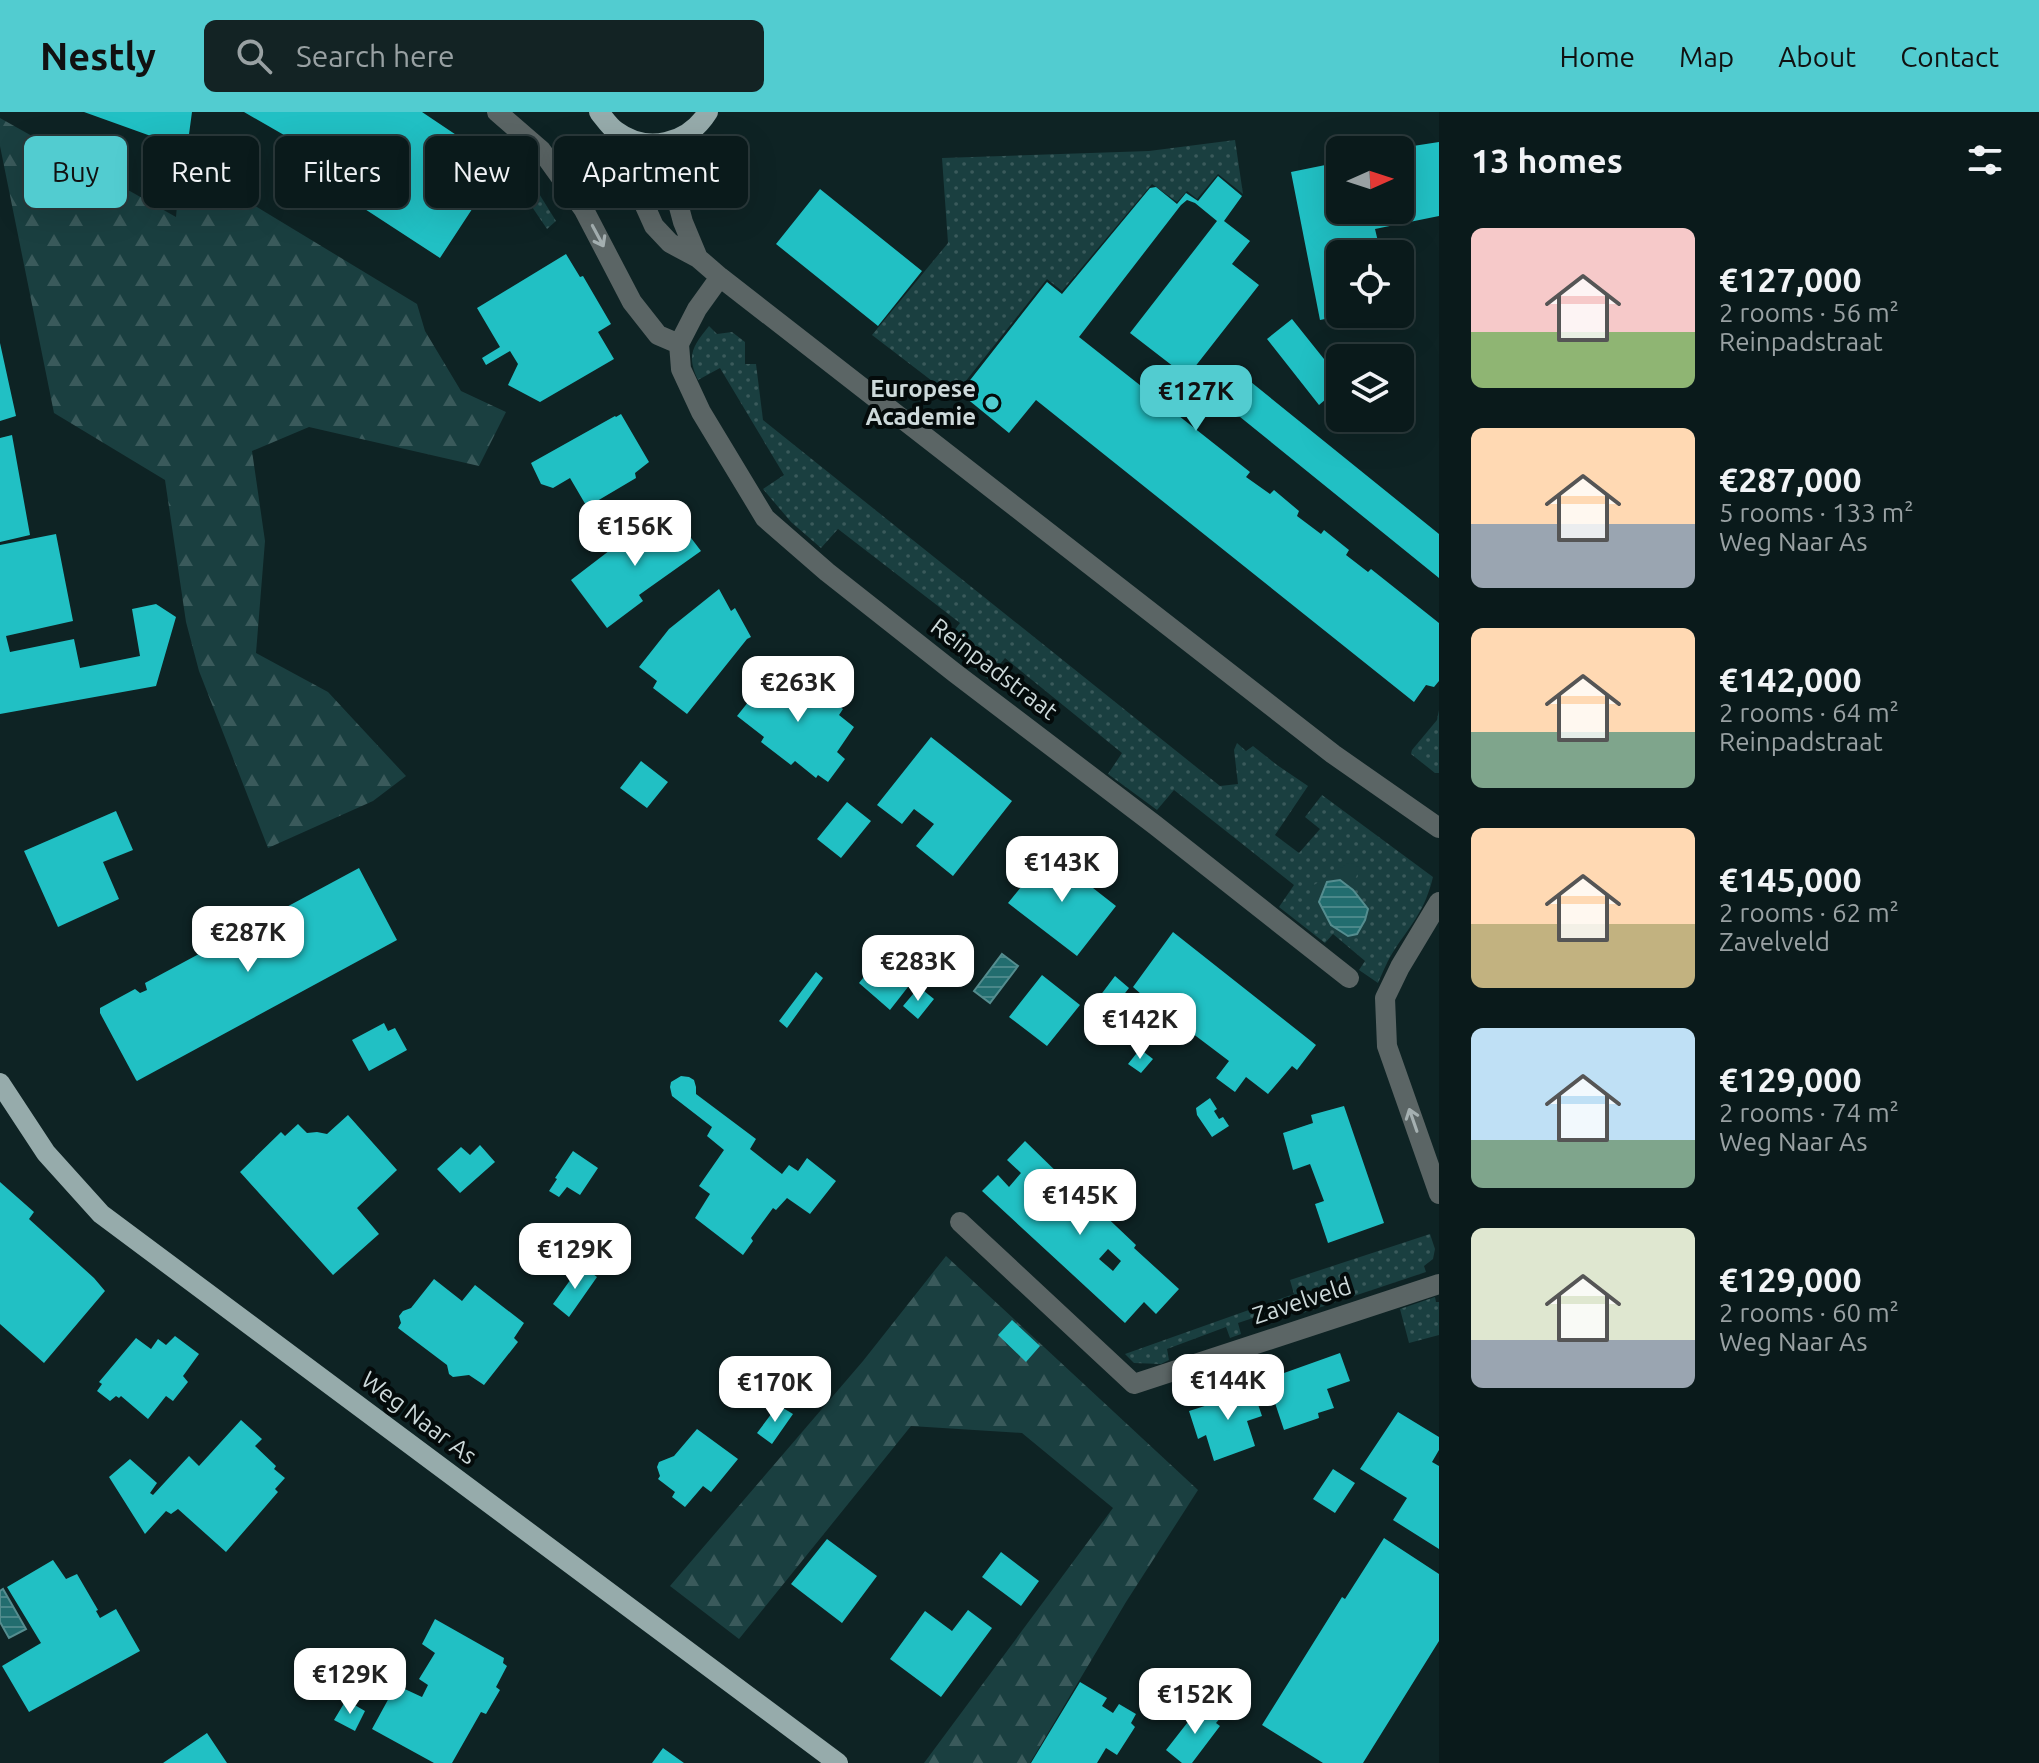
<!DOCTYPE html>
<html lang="en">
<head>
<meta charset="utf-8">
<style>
	:root { --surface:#0a1a1b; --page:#132324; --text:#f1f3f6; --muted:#99a1a3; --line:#2a383a; --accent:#52ccd0 }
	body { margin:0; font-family:Ubuntu,sans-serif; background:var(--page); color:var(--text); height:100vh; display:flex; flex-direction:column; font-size:30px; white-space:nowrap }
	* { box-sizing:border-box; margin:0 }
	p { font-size:26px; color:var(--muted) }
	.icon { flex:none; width:44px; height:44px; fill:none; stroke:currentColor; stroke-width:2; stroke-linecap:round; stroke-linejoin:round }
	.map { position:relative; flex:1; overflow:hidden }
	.side { display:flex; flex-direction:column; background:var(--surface); width:600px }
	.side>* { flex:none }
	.banner { position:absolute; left:24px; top:24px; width:760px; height:72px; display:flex; gap:16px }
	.needle { width:52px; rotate:87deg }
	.fabs { position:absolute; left:1326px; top:24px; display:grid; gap:16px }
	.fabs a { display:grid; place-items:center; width:88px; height:88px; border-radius:12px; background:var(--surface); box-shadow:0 8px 32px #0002,0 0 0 2px var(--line); font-size:40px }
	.price { position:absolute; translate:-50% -68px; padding:0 18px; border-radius:16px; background:#fff; color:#222; font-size:26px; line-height:52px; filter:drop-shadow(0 2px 4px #0008) }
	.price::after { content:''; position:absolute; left:50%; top:48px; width:24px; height:18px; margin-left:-12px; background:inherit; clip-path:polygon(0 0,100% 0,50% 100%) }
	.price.selected { background:var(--accent); color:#111 }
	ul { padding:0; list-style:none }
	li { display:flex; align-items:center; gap:24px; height:200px; padding:0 32px }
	li span { display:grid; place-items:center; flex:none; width:224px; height:160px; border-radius:12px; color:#555 }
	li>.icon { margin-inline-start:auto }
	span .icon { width:96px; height:96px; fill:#fffc; stroke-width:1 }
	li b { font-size:34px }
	h2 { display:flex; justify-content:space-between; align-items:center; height:96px; padding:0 32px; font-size:34px }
	.pill { padding:0 28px; border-radius:12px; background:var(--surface); box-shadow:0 8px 32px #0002,0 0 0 2px var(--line); font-size:28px; line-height:72px }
	.pill.selected { background:var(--accent); color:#111 }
	header { display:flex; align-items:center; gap:48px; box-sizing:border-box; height:112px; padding:0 40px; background:var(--accent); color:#111 }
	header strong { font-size:38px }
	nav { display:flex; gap:44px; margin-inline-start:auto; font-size:28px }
	.search { width:560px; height:72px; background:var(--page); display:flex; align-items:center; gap:20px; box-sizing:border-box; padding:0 28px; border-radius:12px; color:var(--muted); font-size:30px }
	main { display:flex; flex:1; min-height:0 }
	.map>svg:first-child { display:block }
</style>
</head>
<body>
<header>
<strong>Nestly</strong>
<div class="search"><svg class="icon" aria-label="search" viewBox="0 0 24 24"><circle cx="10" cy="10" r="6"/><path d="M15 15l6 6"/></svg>Search here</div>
<nav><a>Home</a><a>Map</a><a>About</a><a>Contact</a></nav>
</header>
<main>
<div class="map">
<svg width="1439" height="1651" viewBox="0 0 1439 1651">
	<defs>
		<pattern id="grass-dots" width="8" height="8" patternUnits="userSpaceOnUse" patternTransform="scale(2)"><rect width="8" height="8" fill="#1a3f40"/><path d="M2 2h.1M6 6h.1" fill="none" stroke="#3a5a5b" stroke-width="1.8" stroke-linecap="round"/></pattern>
		<pattern id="forest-firs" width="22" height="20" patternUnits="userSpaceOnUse" patternTransform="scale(2)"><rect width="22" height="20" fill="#1a3f40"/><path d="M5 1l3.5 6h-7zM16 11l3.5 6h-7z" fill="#3a5a5b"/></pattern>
		<pattern id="water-rules" width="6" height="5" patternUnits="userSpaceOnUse" patternTransform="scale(2)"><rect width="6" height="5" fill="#226d6f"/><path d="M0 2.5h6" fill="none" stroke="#4b888a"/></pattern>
	</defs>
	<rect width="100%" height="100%" fill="#0e2324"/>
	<path fill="url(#grass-dots)" d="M 1235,28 L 1243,82 L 1218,62 L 1197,87 L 1187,79 L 1177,90 L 1152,72 L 1062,179 L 1047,167 L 953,285 L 872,223 L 948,131 L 942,46 L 1149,39 Z
		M 507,45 L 533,72 L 556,109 L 547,117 L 503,52 Z
		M 709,214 L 717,222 L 732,220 L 745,230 L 745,252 L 756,252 L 763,308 L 1220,674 L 1238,672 L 1234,638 L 1237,631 L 1246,639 L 1253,634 L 1277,653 L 1308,674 L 1275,723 L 1299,741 L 1320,717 L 1305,705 L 1322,683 L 1433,765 C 1425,798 1413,810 1395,837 C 1388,847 1383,860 1378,871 L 1359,858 L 1365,849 L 1333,822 L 1325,831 L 1279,795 L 1294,773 L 1174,678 L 1157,698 L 1108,662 L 1122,641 L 1005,546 L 988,567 L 943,533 L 960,511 L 838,417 L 821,436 L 791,410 L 763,377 L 784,363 L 720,256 L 698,268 C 686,243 693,234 709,214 Z
		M 1439,598 L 1439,661 L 1435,661 L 1411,642 L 1412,638 L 1437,608 Z
		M 1430,1122 L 1435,1137 L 1433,1147 L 1424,1154 L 1426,1160 L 1303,1201 L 1298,1191 L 1238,1211 L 1241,1222 L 1230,1226 L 1226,1215 L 1167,1237 L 1169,1248 L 1161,1252 L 1134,1251 L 1125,1242 L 1294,1182 L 1290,1168 Z
		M 1435,1185 L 1436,1190 L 1439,1190 L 1439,1223 L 1409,1231 L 1400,1197 Z"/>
	<path fill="url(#forest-firs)" d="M 0,6 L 176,105 L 181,49 L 417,192 L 425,219 L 461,279 L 506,300 L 479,354 L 309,315 L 252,339 L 265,429 L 256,541 L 328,580 L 406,664 L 373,689 L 268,736 L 199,559 L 186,510 L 165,368 L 54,301 L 0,34 Z
		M 946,1144 L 1198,1378 L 1126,1490 L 1030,1651 L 924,1651 L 1113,1396 L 1022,1321 L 911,1314 L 739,1527 L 670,1474 L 863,1249 Z"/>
	<path fill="#1a3f40" d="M 1350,750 L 1360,756 L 1353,772 L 1317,791 L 1311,787 L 1311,775 Z"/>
	<path fill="url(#water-rules)" stroke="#558d8f" stroke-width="2" d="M 1340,768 L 1353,778 L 1368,797 L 1365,808 L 1357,822 L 1348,824 L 1331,813 L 1319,790 L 1327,770 Z
		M 1002,842 L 1018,854 L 990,891 L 974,879 Z
		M 3,1477 L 26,1517 L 9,1526 L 0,1510 L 0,1479 Z"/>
	<path fill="#21c0c4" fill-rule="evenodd" d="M 84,0 L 192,0 L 187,37 Z
		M 244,0 L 422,0 L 501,53 L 440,146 L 351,88 L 364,69 Z
		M 1439,30 L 1439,104 L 1375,117 L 1381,142 L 1340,142 L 1340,204 L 1320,208 L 1291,60 L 1340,50 L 1340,98 L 1400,98 L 1400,36 Z
		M 1218,64 L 1242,84 L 1224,109 L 1250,129 L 1232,152 L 1259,173 L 1187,265 L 1130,221 L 1217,109 L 1195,91 L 1187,88 L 1181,93 L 1079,225 L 1250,360 L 1246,365 L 1270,382 L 1274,378 L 1299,399 L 1297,404 L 1321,422 L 1324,418 L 1349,438 L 1346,443 L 1368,460 L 1371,457 L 1439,511 L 1439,569 L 1434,575 L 1426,573 L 1414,590 L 1036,288 L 1009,321 L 960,281 L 1047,170 L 1062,182 L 1150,76 L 1156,75 L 1177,92 L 1186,81 L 1198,89 Z
		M 820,77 L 922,159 L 878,214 L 776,132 Z
		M 566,142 L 580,165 L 583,164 L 611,212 L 598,220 L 614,247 L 540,290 L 508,273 L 518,252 L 510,239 L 486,253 L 482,246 L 500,235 L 477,196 Z
		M 1292,207 L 1340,267 L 1340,275 L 1319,293 L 1267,227 Z
		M 0,231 L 16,304 L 0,309 Z
		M 1246,266 L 1439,422 L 1439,466 L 1224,292 Z
		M 621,302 L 649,350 L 635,361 L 636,366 L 587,395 L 570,366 L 553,376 L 541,372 L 531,351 L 615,304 L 616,305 Z
		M 12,323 L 30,423 L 0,430 L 0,326 Z
		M 672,401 L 701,439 L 639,483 L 643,489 L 607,516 L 571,468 L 652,406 L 657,412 Z
		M 56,422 L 73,509 L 6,524 L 10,540 L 74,527 L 80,556 L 140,544 L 132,497 L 156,492 L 176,505 L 156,574 L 0,602 L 0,433 Z
		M 719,477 L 731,499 L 735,496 L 751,525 L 747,527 L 687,602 L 653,576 L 657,569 L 639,555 L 669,517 Z
		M 777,554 L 810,579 L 814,575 L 843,597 L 839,603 L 854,615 L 837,640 L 845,647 L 828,670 L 818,663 L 816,666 L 795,649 L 791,653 L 761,630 L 764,625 L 737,604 Z
		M 931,625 L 1012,689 L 953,764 L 916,734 L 934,712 L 914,697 L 902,712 L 877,693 Z
		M 641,649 L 668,670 L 647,696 L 620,676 Z
		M 847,690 L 871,709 L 841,746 L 817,727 Z
		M 116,699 L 133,738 L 103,750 L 119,787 L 58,815 L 24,739 Z
		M 1047,740 L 1116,794 L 1077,844 L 1008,791 L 1021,775 L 1023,766 L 1028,760 L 1036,756 Z
		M 359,756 L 397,828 L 137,969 L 136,968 L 100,901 L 100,896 L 135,877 L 140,881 L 147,878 L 145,871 Z
		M 1173,820 L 1316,933 L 1297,958 L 1292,954 L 1268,982 L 1246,965 L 1235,980 L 1216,966 L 1229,949 L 1184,915 L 1178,922 L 1161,910 L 1166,904 L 1133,875 Z
		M 891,831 L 922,857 L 890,898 L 859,871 Z
		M 816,860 L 823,866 L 787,916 L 779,909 Z
		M 1042,863 L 1080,893 L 1047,934 L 1009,905 Z
		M 1115,864 L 1129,876 L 1098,916 L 1084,905 Z
		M 919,875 L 934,887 L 918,907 L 903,894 Z
		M 384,911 L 388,919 L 395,916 L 407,938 L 369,959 L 352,928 Z
		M 1140,937 L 1153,947 L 1141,961 L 1128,952 Z
		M 681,964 L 689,965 L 694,968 L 696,975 L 696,982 L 756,1027 L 750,1037 L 782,1062 L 789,1053 L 798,1059 L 807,1046 L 836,1069 L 810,1102 L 787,1086 L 776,1098 L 773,1096 L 751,1126 L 753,1129 L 743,1143 L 695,1106 L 710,1082 L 699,1074 L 724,1038 L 707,1024 L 712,1015 L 672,984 L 670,975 L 671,970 Z
		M 1210,986 L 1217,997 L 1214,999 L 1219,1007 L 1223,1005 L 1229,1014 L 1212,1025 L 1197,1003 L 1196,996 Z
		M 1344,994 L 1384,1111 L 1328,1131 L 1315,1092 L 1324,1089 L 1310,1052 L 1293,1058 L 1283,1021 L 1313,1011 L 1311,1003 Z
		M 348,1003 L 397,1058 L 357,1096 L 379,1122 L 333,1163 L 240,1060 L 281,1020 L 285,1024 L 298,1012 L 307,1021 L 317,1020 L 327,1022 Z
		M 1025,1029 L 1065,1068 L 1063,1071 L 1076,1082 L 1078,1078 L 1136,1133 L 1134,1136 L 1179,1177 L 1156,1202 L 1144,1190 L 1125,1211 L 982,1079 L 998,1063 L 1009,1075 L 1021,1061 L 1007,1048 ZM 1108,1137 L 1121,1149 L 1113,1159 L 1099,1147 Z
		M 480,1033 L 495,1050 L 460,1081 L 437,1057 L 461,1035 L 470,1043 Z
		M 573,1039 L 598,1056 L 580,1083 L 567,1075 L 559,1085 L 549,1079 L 557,1067 L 555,1066 Z
		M 0,1070 L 34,1100 L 29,1107 L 94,1166 L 105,1179 L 44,1251 L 0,1212 Z
		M 581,1153 L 597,1165 L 569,1205 L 553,1192 Z
		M 434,1167 L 462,1189 L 475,1173 L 524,1211 L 514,1226 L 518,1230 L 484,1273 L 469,1263 L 453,1265 L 449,1262 L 447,1253 L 398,1216 L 401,1211 L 399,1204 L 403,1199 L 411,1196 Z
		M 1012,1208 L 1040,1234 L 1026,1250 L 998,1223 Z
		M 175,1224 L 199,1242 L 183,1264 L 188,1270 L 173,1289 L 166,1284 L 148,1307 L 121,1284 L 119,1286 L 116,1284 L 110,1289 L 97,1279 L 102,1272 L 99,1270 L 136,1226 L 151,1237 L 158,1227 L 166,1233 Z
		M 1340,1241 L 1350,1269 L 1327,1277 L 1334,1296 L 1318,1301 L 1319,1306 L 1284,1318 L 1267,1267 Z
		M 1251,1272 L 1262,1304 L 1247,1309 L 1255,1334 L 1214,1349 L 1206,1323 L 1198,1327 L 1189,1299 L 1211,1292 L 1209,1286 Z
		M 778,1293 L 793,1302 L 772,1332 L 757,1321 Z
		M 1398,1300 L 1439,1325 L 1439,1338 L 1432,1350 L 1439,1354 L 1439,1437 L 1393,1408 L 1407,1386 L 1360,1357 Z
		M 241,1308 L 262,1327 L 255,1334 L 276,1354 L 274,1357 L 285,1366 L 275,1377 L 278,1380 L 226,1440 L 178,1397 L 171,1402 L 166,1399 L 145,1422 L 109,1365 L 130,1347 L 157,1371 L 150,1381 L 153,1383 L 189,1344 L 199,1354 Z
		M 697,1317 L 738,1347 L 711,1380 L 703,1374 L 685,1395 L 672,1385 L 675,1380 L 658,1367 L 660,1364 L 657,1355 L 659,1350 L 674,1344 Z
		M 1333,1357 L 1355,1371 L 1335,1401 L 1313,1387 Z
		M 1384,1426 L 1439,1462 L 1439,1529 L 1363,1651 L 1323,1651 L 1262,1613 L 1342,1485 L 1345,1487 Z
		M 827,1427 L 877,1464 L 842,1511 L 791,1472 Z
		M 1001,1440 L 1039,1469 L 1021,1494 L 982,1465 Z
		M 53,1448 L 66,1467 L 77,1462 L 98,1498 L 96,1499 L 100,1506 L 116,1497 L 140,1539 L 29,1600 L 2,1554 L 41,1531 L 7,1475 Z
		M 968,1498 L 992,1516 L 941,1585 L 890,1547 L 925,1499 L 952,1519 Z
		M 435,1507 L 504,1546 L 503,1551 L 507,1554 L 496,1575 L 500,1578 L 486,1602 L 481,1600 L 452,1651 L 434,1651 L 372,1617 L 396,1573 L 422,1585 L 428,1573 L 419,1567 L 435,1541 L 422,1532 Z
		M 1080,1570 L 1107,1586 L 1102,1594 L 1113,1601 L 1119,1592 L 1136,1602 L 1131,1611 L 1135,1615 L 1117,1643 L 1106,1636 L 1097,1651 L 1031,1651 Z
		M 346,1588 L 365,1599 L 355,1619 L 334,1608 Z
		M 1207,1593 L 1221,1605 L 1216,1611 L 1220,1614 L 1192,1651 L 1182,1651 L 1166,1638 L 1198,1597 L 1202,1599 Z
		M 207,1621 L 227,1651 L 163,1651 Z
		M 663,1636 L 684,1651 L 652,1651 Z"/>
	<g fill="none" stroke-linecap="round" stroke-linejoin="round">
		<path stroke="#5b6565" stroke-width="20" d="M 497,0 L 541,38 L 584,98 L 632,190 L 658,223 L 679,232
			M 673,29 L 672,69 L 683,110 L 698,146
			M 636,30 L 640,83 L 654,114 L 670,131 L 698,146 L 720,165 L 1333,642 L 1439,716
			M 720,165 L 697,197 L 679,232 L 681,257 L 701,300 L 765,406 L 827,460 L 955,561 L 1155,713 L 1349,866
			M 1439,790 L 1400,855 L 1385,886 L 1387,934 L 1439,1082
			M 960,1110 L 1134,1272 L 1439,1172"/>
		<path stroke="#96abab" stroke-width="20" d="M 599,0 C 604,6 609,14 616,19 C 647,42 688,32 708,0
			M 0,971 L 46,1041 L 101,1102 L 838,1651"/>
	</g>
	<defs><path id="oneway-shaft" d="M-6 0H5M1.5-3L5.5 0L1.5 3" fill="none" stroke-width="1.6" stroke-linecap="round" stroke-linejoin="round" transform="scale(2)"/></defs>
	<g stroke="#a5b0b1">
		<use href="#oneway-shaft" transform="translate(598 124) rotate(62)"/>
		<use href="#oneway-shaft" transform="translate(1413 1008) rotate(-109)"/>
	</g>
	<circle fill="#52ccd0" stroke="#040b0b" stroke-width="3" cx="992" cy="291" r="8"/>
	<g text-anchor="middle" stroke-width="8" stroke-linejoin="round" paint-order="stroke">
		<g font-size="24" font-weight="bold" fill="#cdd9da" stroke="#040b0b" text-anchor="end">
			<text x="976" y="285">Europese<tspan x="976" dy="28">Academie</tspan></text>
		</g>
		<g font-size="24" fill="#cdd9da" stroke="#040b0b">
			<text transform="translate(994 557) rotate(37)" y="8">Reinpadstraat</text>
			<text transform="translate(1302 1189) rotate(-18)" y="8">Zavelveld</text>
			<text transform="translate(419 1306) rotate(37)" y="8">Weg Naar As</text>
		</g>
	</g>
</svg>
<div class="fabs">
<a><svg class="needle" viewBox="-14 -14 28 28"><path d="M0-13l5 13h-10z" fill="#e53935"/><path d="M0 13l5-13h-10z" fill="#99a1a3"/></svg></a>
<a><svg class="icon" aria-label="locate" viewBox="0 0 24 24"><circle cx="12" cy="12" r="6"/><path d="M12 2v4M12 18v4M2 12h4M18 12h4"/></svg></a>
<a><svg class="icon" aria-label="layers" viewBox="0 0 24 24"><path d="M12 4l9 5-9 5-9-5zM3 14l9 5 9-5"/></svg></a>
</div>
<b class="price selected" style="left:1196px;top:321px">€127K</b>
<b class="price" style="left:635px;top:456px">€156K</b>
<b class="price" style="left:798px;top:612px">€263K</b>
<b class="price" style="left:1062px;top:792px">€143K</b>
<b class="price" style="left:248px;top:862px">€287K</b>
<b class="price" style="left:918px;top:891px">€283K</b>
<b class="price" style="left:1140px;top:949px">€142K</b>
<b class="price" style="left:1080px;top:1125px">€145K</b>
<b class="price" style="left:575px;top:1179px">€129K</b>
<b class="price" style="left:1228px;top:1310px">€144K</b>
<b class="price" style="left:775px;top:1312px">€170K</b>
<b class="price" style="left:350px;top:1604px">€129K</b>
<b class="price" style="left:1195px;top:1624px">€152K</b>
<div class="banner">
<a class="pill selected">Buy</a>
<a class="pill">Rent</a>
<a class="pill">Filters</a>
<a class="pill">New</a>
<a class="pill">Apartment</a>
</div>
</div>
<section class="side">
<h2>13 homes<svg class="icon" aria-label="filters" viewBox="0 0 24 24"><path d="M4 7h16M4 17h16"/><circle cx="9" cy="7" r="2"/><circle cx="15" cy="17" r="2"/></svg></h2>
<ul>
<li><span style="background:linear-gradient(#f6c9c9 65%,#8fb573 0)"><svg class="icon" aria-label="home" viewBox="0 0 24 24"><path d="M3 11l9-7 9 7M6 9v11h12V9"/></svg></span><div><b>€127,000</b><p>2 rooms · 56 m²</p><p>Reinpadstraat</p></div></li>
<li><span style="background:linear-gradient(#ffd9b3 60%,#9aa5b1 0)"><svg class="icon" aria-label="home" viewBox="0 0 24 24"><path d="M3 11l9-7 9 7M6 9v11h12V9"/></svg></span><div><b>€287,000</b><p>5 rooms · 133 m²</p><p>Weg Naar As</p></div></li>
<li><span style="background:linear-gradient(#ffd9b3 65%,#7fa58c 0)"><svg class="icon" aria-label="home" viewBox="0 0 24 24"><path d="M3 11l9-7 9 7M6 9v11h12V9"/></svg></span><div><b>€142,000</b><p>2 rooms · 64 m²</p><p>Reinpadstraat</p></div></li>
<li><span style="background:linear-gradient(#ffd9b3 60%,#c2b280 0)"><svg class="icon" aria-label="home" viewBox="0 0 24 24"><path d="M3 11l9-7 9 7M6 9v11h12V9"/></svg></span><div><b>€145,000</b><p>2 rooms · 62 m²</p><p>Zavelveld</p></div></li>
<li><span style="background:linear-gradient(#bfe0f5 70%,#7fa58c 0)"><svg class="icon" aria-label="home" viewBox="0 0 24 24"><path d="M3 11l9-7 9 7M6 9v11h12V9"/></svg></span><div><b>€129,000</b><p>2 rooms · 74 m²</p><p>Weg Naar As</p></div></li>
<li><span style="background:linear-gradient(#dfe7d0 70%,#9aa5b1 0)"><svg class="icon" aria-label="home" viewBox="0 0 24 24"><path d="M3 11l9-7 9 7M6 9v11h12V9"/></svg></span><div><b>€129,000</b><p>2 rooms · 60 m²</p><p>Weg Naar As</p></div></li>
</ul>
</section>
</main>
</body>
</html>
